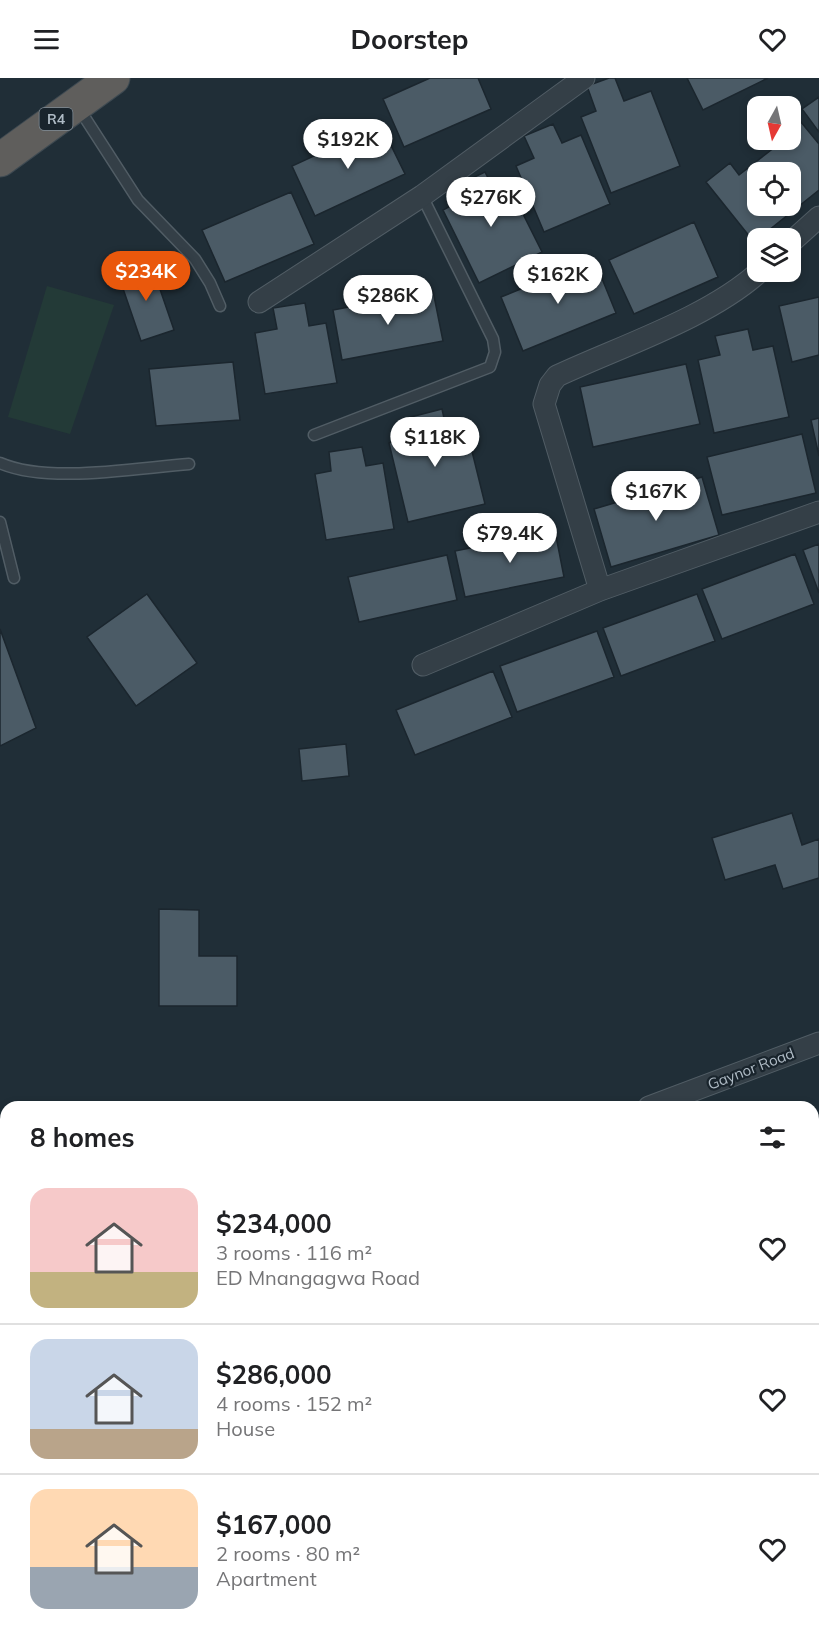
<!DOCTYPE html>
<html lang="en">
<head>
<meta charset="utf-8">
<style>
	:root { --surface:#fff; --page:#f6f6f6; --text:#202124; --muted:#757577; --line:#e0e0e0; --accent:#ea580c }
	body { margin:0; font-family:Mulish,sans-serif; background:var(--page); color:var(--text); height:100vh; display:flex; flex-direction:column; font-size:22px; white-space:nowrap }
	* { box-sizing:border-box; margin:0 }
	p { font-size:20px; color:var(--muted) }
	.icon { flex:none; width:33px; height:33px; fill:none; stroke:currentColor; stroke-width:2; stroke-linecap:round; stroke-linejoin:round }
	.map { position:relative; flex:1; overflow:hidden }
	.details { position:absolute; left:0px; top:1023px; width:819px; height:534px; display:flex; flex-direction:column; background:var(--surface); border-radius:18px 18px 0 0; box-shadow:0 3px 9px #0003 }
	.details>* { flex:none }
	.needle { width:39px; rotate:188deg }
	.tools { position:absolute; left:747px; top:18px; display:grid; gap:12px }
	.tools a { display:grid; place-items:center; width:54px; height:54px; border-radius:12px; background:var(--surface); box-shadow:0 3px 9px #0003; font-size:30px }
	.price { position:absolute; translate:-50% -51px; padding:0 14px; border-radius:21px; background:#fff; color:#222; font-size:20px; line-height:39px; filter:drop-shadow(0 2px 3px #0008) }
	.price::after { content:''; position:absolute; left:50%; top:36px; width:18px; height:14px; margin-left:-9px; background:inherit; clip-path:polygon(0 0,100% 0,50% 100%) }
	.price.active { background:var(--accent); color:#fff }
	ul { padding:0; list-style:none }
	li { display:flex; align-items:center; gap:18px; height:150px; padding:0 30px }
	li+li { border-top:2px solid var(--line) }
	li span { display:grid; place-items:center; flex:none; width:168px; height:120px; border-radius:18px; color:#555 }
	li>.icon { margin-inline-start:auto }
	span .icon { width:72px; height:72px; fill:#fffc; stroke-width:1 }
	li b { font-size:26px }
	h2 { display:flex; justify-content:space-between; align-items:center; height:72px; padding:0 30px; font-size:26px }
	header { display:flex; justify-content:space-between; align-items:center; height:78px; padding:0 30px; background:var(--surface); font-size:27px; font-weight:700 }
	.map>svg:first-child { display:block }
</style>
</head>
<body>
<header><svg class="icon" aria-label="menu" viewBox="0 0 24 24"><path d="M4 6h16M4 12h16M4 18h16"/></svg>Doorstep<svg class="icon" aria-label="heart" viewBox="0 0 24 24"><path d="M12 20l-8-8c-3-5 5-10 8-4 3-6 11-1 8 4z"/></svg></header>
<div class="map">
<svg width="819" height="1557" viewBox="0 0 819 1557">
	<rect width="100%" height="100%" fill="#202e37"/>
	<path fill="#233a37" d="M 47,208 L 114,227 L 70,356 L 8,339 Z"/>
	<path fill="#4b5b66" stroke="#1b262e" stroke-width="1.5" fill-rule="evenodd" d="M 430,0 L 478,0 L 491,31 L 404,69 L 383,21 Z
		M 609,0 L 615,0 L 624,23 L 651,13 L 680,88 L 611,115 L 581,39 L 596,33 L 587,8 Z
		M 687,0 L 768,0 L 703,32 Z
		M 819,19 L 819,54 L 802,31 Z
		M 796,38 L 819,66 L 819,112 L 754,164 L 706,104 L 730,85 L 739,97 L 784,62 L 790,62 L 790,43 ZM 758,94 L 790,94 L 790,128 L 758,128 Z
		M 553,46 L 562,65 L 581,57 L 610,126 L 544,154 L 516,88 L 534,80 L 524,58 Z
		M 381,47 L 405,96 L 315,138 L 292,88 Z
		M 485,94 L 494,112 L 508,106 L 542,174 L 479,205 L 443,132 L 462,122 L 455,108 Z
		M 291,114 L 314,166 L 225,204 L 202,152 Z
		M 694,144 L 718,199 L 634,236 L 609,182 Z
		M 594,181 L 616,235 L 523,273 L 501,219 Z
		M 151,185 L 174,252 L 141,263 L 118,196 Z
		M 433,213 L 443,263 L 342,282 L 333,232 Z
		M 819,219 L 819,277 L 792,284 L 779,228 Z
		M 305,225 L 309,248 L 326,245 L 337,305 L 265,316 L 255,255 L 277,251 L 273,230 Z
		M 748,251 L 753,272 L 773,268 L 789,339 L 714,355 L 698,282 L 720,277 L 715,258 Z
		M 233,284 L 240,342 L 156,348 L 149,291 Z
		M 686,286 L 700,346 L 593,369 L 580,309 Z
		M 442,331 L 447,354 L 466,349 L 485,426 L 408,444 L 389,365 L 408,360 L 403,341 Z
		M 819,340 L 819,378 L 811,342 Z
		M 802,356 L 816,415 L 722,437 L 707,379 Z
		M 362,369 L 366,388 L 383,385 L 394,451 L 326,462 L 315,396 L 331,393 L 329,374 Z
		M 702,399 L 719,457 L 611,489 L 594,431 Z
		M 555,453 L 564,499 L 465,519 L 455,473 Z
		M 819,466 L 819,515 L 803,472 Z
		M 795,476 L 814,526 L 722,561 L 702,511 Z
		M 447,477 L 457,522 L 359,544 L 348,499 Z
		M 147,516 L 197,585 L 136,628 L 87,559 Z
		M 697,516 L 715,563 L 621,598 L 603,550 Z
		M 0,551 L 36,650 L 0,668 Z
		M 597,553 L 614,599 L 517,634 L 500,588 Z
		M 493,593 L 512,639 L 415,677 L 396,632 Z
		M 346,666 L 349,698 L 302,703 L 299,671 Z
		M 792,735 L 802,767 L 819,761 L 819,800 L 783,811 L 775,787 L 725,802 L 712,760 Z
		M 159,831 L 199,832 L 199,878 L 237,878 L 237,928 L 159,928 Z
		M 111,1551 L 148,1551 L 148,1557 L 111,1557 Z"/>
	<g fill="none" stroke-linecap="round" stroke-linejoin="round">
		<g stroke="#515d65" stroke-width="13">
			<path id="service" d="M 78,29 L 138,122 L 195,181 L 210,205 L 220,228
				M 314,357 L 490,289 L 495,274 L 493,261 L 422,118
				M 0,385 C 48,406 136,390 189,386
				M 0,444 L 14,500"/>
		</g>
		<g stroke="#515d65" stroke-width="23">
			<path id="minor" d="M 790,165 L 819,139
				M 259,224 L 422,118 L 584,0
				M 600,512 L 544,326 L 550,307 L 557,298 C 621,268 708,240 759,194
				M 423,587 L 600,512 L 819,434
				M 649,1029 L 819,965
				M 0,1088 L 6,1087"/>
		</g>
		<g stroke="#3e4a52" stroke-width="35">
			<path id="trunk" d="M 0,82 L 113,0"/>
		</g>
		<use href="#service" stroke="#343f47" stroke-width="10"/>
		<use href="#minor" stroke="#343f47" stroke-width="21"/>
		<use href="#trunk" stroke="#5f5e5c" stroke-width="33"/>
	</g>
	<g text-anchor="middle" stroke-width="4.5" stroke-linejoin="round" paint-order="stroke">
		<rect fill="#19242c" stroke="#818d96" stroke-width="1.5" x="39.5" y="30" width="33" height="22" rx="4.5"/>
		<g font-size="14" font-weight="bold" fill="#aebac4">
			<text x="56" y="46">R4</text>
		</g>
		<g font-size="15" fill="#aebac4" stroke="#19242c">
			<text transform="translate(751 991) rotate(-21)" y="5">Gaynor Road</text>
		</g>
	</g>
</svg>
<div class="tools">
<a><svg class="needle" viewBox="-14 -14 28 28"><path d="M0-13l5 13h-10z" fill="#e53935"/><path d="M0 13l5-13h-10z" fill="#757577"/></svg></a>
<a><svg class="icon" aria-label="locate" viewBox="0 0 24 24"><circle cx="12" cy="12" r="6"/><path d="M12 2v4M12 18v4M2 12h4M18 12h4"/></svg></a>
<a><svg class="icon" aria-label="layers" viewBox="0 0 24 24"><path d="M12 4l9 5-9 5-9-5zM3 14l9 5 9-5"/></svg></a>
</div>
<b class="price" style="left:348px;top:92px">$192K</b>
<b class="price" style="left:491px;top:150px">$276K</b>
<b class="price active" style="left:146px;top:224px">$234K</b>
<b class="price" style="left:558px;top:227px">$162K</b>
<b class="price" style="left:388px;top:248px">$286K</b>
<b class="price" style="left:435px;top:390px">$118K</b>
<b class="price" style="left:656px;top:444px">$167K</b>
<b class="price" style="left:510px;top:486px">$79.4K</b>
<section class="details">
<h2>8 homes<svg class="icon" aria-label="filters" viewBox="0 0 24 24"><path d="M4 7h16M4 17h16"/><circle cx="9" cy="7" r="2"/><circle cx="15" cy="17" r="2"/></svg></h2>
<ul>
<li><span style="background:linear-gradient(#f6c9c9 70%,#c2b280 0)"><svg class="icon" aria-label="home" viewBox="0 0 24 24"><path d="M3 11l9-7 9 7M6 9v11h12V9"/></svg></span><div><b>$234,000</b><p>3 rooms · 116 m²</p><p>ED Mnangagwa Road</p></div><svg class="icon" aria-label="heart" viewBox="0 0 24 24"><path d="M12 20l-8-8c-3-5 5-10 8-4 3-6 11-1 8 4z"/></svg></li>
<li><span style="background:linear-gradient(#c9d6e8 75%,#b9a48a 0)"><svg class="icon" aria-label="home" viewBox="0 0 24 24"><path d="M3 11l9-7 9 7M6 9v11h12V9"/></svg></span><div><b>$286,000</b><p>4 rooms · 152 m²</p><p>House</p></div><svg class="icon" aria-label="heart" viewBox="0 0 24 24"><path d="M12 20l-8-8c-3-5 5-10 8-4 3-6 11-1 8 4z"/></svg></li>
<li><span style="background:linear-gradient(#ffd9b3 65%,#9aa5b1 0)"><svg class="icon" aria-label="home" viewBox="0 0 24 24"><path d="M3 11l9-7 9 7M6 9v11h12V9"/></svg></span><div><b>$167,000</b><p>2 rooms · 80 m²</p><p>Apartment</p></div><svg class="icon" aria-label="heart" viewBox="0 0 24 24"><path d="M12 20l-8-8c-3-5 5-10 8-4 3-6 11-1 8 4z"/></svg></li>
</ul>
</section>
</div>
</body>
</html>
